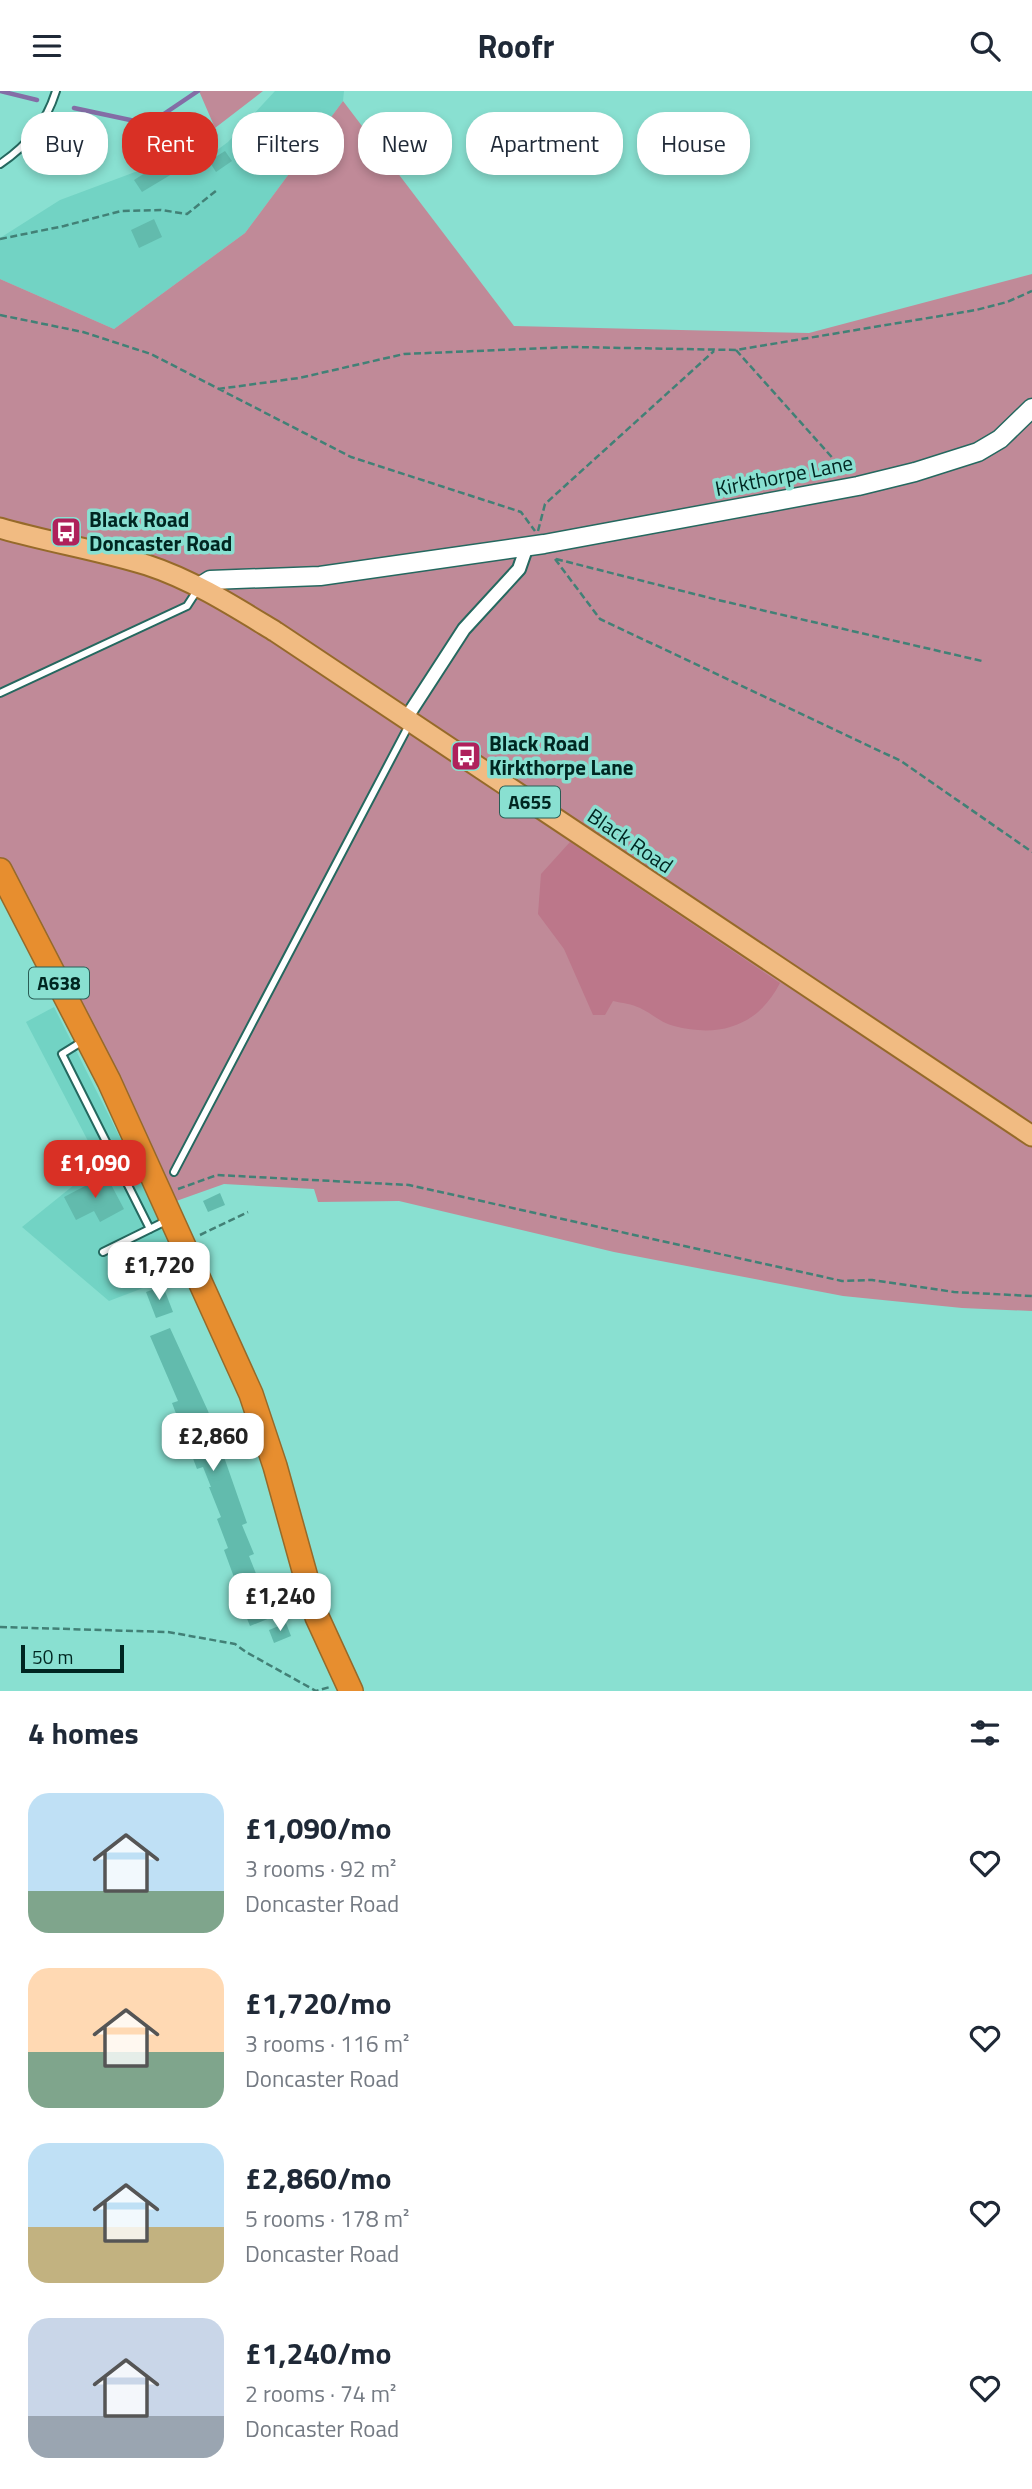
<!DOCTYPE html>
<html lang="en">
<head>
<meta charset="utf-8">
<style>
	:root { --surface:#fff; --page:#f2f2f3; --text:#1f2937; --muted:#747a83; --accent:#d93025 }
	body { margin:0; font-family:"Titillium Web",sans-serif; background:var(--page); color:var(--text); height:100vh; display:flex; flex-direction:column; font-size:26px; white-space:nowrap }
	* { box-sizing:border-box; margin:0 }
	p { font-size:23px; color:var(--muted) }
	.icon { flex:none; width:38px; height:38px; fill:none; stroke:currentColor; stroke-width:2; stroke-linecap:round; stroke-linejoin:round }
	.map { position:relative; height:1600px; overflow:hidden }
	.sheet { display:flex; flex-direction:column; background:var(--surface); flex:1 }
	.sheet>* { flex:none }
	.hud { position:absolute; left:21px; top:21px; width:990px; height:63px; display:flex; gap:14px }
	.scale { position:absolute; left:21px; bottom:18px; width:103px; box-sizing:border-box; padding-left:7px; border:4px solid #002621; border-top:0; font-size:19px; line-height:24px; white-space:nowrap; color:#002621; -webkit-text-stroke:5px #89e0d1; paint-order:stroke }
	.price { position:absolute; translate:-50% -60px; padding:0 16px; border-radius:14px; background:#fff; color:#222; font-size:23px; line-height:46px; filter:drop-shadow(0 2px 4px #0008) }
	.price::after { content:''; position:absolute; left:50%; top:42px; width:21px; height:16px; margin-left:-10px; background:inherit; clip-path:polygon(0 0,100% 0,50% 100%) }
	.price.on { background:var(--accent); color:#fff }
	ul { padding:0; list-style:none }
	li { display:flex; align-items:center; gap:21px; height:175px; padding:0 28px }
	li span { display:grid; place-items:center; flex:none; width:196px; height:140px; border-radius:21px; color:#555 }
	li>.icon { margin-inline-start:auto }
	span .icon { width:84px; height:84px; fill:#fffc; stroke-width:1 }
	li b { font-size:30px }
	h2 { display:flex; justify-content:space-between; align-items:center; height:84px; padding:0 28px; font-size:30px }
	.pill { padding:0 24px; border-radius:28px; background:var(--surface); box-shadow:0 4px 10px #0003; font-size:24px; line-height:63px }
	.pill.on { background:var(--accent); color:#fff }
	header { display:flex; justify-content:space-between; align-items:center; height:91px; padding:0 28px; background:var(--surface); font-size:32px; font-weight:700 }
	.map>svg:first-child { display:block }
</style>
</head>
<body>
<header><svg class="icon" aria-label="menu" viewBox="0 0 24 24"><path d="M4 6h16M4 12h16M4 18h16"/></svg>Roofr<svg class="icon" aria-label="search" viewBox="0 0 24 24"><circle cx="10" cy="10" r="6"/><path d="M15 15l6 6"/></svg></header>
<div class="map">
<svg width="1032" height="1600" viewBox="0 0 1032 1600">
	<rect width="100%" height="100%" fill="#89e0d1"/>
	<path fill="#72d3c4" d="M 275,0 L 344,0 L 343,10 L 245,142 L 114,238 L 0,188 L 0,147 L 60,109 L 170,68 L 186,82 L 228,51 Z
		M 54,916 L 147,1100 L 193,1178 L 109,1210 L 22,1136 L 100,1073 L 26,931 Z"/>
	<path fill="#c08a98" d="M 199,0 L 263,0 L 215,37 Z
		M 343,10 L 514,235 L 809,242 L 1032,183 L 1032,1220 L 962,1217 L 843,1205 L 614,1161 L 399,1110 L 318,1111 L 314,1098 L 224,1093 L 165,1114 L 0,779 L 0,188 L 114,238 L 245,142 Z"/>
	<path fill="#bc778a" d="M 570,751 L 780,892 C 758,935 720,947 674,935 C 661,932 651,922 640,917 C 632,913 622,912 613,910 L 605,924 L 593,924 L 564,858 L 538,823 L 541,783 Z"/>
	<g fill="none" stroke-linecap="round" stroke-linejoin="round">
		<path stroke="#846da6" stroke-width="4.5" d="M 0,0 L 37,9
			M 74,17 L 149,33 L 198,0"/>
	</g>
	<path fill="#62bbad" d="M 48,41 L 71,44 L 68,64 L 46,62 Z
		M 225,60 L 232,70 L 216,81 L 209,70 Z
		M 164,70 L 172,83 L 142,101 L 134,89 Z
		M 154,128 L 162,146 L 139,157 L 131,139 Z
		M 106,1084 L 124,1118 L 100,1131 L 94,1120 L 76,1129 L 64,1106 Z
		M 220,1102 L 225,1114 L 208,1121 L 203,1110 Z
		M 163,1195 L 173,1221 L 156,1227 L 146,1201 Z
		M 170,1237 L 208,1320 L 247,1432 L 242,1434 L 254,1463 L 249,1465 L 261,1495 L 257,1496 L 270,1527 L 250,1535 L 232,1490 L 235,1489 L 224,1459 L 228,1457 L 217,1428 L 221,1426 L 209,1396 L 211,1396 L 203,1376 L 197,1378 L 172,1312 L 178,1310 L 150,1245 Z
		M 286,1532 L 291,1545 L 274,1552 L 269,1539 Z"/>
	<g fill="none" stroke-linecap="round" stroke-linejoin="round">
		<g stroke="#25685f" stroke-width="10">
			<path id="lane" d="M 0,73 C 28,54 46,32 56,0
				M 0,602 L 187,515 L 198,498
				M 83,950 L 62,963 L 150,1138
				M 174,1081 L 409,634
				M 103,1161 L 168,1129"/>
		</g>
		<g stroke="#25685f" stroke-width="16">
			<path id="street" d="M 405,629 L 464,538 L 519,478 L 527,455"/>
		</g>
		<g stroke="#25685f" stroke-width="21">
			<path id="secondary" d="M 199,496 L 210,489 L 320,485 L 544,453 L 858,395 L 915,381 L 978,361 L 1000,348 L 1032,317"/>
		</g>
		<g stroke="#966a2a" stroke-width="23">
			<path id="primary" d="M 0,437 C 48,451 99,459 147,474 C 193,489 235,516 276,541 L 1032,1045"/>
		</g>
		<g stroke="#966a2a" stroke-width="26">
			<path id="highway" d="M 0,779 L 109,990 L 251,1303 L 275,1375 L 317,1526 L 351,1600"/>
		</g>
		<path stroke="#428076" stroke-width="2.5" stroke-dasharray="7 3.5" stroke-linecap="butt" d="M 0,148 L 64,135 L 121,120 L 161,119 L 187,123 L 217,99
			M 0,224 L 83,241 L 151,263 L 351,366 L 521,421 L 535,440
			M 736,259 L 846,382
			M 218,298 L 299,287 L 404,263 L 572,256 L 736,259 L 976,219 L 1007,211 L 1032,200
			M 538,440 L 545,413 L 714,260
			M 555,468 L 600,528 L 901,670 L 1032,761
			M 556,468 L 718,509 L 982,570
			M 178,1098 L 217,1084 L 409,1094 L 842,1190 L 872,1189 L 954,1201 L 1032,1205
			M 200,1144 L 248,1121
			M 0,1536 L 168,1541 L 235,1553 L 246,1561 L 316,1600 L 330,1596"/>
		<use href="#lane" stroke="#fff" stroke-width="6"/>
		<use href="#street" stroke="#fff" stroke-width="12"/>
		<use href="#secondary" stroke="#fff" stroke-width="18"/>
		<use href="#primary" stroke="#f1bb82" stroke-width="19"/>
		<use href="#highway" stroke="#e78e2f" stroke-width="23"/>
	</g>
	<defs>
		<g id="bus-square" transform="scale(1.575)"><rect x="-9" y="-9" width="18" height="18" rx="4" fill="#af215b" stroke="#89e0d1"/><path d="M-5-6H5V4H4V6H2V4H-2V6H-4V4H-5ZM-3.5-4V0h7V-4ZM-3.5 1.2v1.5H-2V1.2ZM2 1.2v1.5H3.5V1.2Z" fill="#fff"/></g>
	</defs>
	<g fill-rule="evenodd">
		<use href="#bus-square" x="66" y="441"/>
		<use href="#bus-square" x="466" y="665"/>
	</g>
	<g text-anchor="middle" stroke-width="7" stroke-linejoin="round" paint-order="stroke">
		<g fill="#89e0d1" stroke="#295e56" stroke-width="2">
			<rect x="500" y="695.5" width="60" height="31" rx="5"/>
			<rect x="29" y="876.5" width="60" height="31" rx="5"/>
		</g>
		<g font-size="19" font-weight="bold" fill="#002621">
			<text x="530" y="718">A655</text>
			<text x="59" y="899">A638</text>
		</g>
		<g font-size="21" fill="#002621" stroke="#89e0d1">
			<text transform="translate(784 385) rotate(-11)" y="7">Kirkthorpe Lane</text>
			<text transform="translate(630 750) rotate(34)" y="7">Black Road</text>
		</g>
		<g font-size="21" font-weight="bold" fill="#002621" stroke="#89e0d1" text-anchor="start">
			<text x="89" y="436">Black Road<tspan x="89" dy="24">Doncaster Road</tspan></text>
			<text x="489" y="660">Black Road<tspan x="489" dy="24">Kirkthorpe Lane</tspan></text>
		</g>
	</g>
</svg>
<div class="scale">50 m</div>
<b class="price on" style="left:95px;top:1109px">£1,090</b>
<b class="price" style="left:159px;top:1211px">£1,720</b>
<b class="price" style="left:213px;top:1382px">£2,860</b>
<b class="price" style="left:280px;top:1542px">£1,240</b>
<div class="hud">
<a class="pill">Buy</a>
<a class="pill on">Rent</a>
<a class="pill">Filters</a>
<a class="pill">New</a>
<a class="pill">Apartment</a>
<a class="pill">House</a>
</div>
</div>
<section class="sheet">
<h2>4 homes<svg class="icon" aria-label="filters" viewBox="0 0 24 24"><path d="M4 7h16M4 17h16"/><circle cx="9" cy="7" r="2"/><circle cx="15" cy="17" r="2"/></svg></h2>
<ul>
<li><span style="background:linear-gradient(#bfe0f5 70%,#7fa58c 0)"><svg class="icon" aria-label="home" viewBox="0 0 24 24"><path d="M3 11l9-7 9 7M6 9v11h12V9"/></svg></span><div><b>£1,090/mo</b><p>3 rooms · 92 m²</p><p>Doncaster Road</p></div><svg class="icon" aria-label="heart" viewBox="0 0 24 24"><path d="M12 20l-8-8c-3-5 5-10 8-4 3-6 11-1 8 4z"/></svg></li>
<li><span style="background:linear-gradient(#ffd9b3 60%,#7fa58c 0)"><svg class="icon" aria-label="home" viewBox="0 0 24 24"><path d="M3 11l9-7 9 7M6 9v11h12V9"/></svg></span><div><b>£1,720/mo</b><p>3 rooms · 116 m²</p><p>Doncaster Road</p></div><svg class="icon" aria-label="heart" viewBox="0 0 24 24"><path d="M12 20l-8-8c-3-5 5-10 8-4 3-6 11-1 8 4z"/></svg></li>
<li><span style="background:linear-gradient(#bfe0f5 60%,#c2b280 0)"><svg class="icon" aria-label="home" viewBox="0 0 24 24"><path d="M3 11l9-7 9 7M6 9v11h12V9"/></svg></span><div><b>£2,860/mo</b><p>5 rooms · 178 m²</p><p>Doncaster Road</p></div><svg class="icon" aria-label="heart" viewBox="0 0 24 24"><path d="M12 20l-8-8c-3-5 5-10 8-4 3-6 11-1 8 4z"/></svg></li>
<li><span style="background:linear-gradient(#c9d6e8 70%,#9aa5b1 0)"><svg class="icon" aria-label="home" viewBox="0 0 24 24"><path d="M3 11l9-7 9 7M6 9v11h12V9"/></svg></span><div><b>£1,240/mo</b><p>2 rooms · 74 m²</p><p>Doncaster Road</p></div><svg class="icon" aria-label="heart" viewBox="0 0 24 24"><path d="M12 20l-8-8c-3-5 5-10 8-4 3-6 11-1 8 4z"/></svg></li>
</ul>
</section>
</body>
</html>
